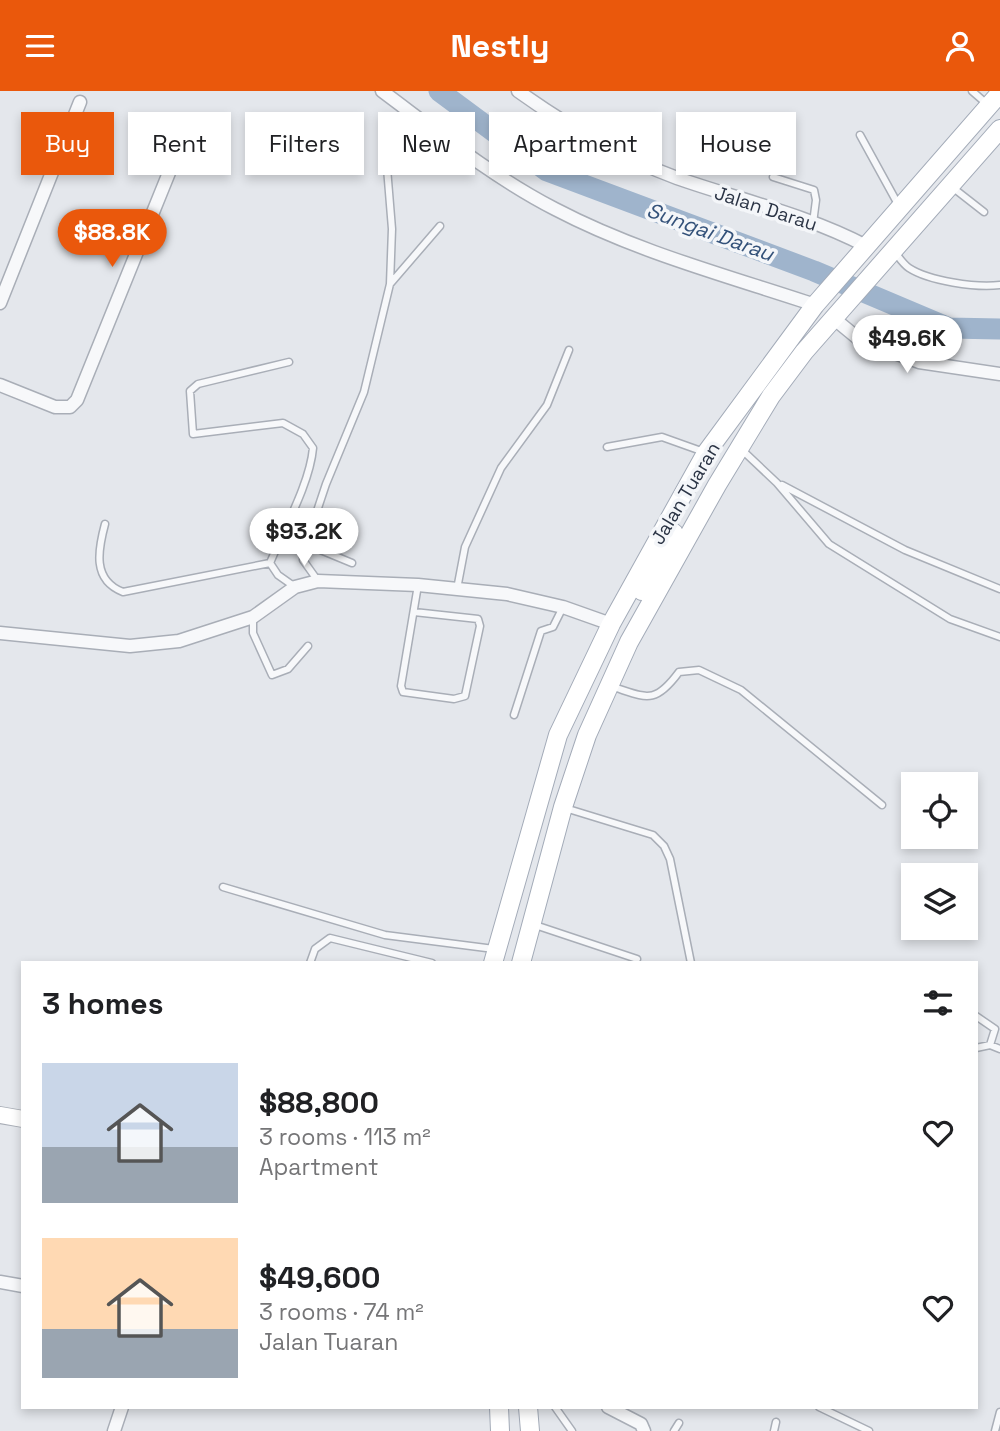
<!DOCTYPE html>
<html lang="en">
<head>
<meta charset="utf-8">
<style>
	:root { --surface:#fff; --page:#f2f2f2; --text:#202124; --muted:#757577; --accent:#ea580c }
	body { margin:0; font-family:"Space Grotesk",sans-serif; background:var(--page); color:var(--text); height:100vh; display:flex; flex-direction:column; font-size:26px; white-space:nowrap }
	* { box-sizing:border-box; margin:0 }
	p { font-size:23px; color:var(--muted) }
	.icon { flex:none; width:38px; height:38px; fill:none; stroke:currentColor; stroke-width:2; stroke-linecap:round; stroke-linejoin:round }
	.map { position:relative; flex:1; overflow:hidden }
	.drawer { position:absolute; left:21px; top:870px; width:957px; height:448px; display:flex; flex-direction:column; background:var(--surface); border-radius:0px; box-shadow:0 4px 10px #0003 }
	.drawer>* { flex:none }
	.banner { position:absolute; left:21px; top:21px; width:959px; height:63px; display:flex; gap:14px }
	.buttons { position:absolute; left:901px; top:681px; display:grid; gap:14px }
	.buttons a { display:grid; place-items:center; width:77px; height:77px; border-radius:0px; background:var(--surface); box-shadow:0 4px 10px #0003; font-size:35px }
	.price { position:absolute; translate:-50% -60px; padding:0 16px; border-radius:24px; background:#fff; color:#222; font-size:23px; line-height:46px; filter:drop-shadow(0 2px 4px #0008) }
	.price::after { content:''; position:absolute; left:50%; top:42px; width:21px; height:16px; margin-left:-10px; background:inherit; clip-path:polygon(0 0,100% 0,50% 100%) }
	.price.on { background:var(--accent); color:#fff }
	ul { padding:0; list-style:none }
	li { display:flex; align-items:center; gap:21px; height:175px; padding:0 21px }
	li span { display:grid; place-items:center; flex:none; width:196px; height:140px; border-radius:0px; color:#555 }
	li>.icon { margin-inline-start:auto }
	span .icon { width:84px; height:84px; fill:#fffc; stroke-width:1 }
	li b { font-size:30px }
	h2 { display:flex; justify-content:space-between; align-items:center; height:84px; padding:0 21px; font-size:30px }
	.tag { padding:0 24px; border-radius:0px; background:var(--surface); box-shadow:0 4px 10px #0003; font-size:24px; line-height:63px }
	.tag.on { background:var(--accent); color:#fff }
	header { display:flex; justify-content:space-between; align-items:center; height:91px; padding:0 21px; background:var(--accent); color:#fff; font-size:32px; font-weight:700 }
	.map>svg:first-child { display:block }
</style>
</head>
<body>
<header><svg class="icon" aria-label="menu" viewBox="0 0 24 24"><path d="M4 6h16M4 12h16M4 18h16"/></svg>Nestly<svg class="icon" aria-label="person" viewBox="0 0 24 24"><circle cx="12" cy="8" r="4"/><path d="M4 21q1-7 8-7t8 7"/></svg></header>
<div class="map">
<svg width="1000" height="1340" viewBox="0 0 1000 1340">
	<rect width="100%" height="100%" fill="#e4e7ec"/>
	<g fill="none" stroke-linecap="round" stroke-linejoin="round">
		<path stroke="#9fb4cc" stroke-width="21" d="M 439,0 L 547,80 L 814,180 L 949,237 L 1000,238"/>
		<g stroke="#a9aeb7" stroke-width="9">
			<path id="lane" d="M 972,0 L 987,13
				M 860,44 L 899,115
				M 387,77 L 392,138 L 390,193
				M 773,86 L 814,99 L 816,109 L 813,132
				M 952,96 L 984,121
				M 894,160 C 898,165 903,173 909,177 C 929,190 976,197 1000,194
				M 289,271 L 198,293 L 190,300 L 193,343 L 283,332 L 303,343 L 313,357 C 310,392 284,438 270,472 L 278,484 L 295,496
				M 607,356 L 662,346 L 704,361
				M 741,358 L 777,392 L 829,453 L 950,528 L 1000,546
				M 782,394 L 905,459 L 1000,498
				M 105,433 C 98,459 92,489 123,501 L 270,472
				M 306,453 L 352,472
				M 318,490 L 303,469 L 303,462 L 326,393 L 364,301 L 390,193 L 440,135
				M 457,498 L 465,456 L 501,377 L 547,314 L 569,259
				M 414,521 L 478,528 L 480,535 L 465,605 L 454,608 L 403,601 L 401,595 L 418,494
				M 253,526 L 253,542 L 272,584 L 288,578 L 308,555
				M 610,595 C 646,606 654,615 679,581 L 699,579 L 741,599 L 882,714
				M 514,624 L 541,540 L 553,536 L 563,516
				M 565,717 L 653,744 L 664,755 L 670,768 L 691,872
				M 223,796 L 385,844 L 494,858
				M 532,833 L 637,868
				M 310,872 L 315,858 L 330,847 L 432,872
				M 976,925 L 995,938 L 990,954
				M 976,957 L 990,954 L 1000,958
				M 555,1316 L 572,1340
				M 819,1316 L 869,1340
				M 674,1340 L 679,1332
				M 774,1340 L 776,1331
				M 995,1340 L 1000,1321"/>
		</g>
		<g stroke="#a9aeb7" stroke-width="15">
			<path id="street" d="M 382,0 C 437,41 493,86 555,118 C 637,161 728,185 815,214
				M 518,0 C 567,35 620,66 677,87 C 740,109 807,124 866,155
				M 0,212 L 80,11
				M 832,226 L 860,249 L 919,271 L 1000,283
				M 0,294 L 55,316 L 70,316 L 77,309 L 179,57
				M 0,542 L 130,555 L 179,550 L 253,526 L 295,496 L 318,490 L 418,494 L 507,503 L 563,516 L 611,533
				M 0,1191 L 23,1195
				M 608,1316 L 641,1333 L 644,1340
				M 114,1340 L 122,1316"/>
		</g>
		<g stroke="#a9aeb7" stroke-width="18">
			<path id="secondary" d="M 0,1024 L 23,1028"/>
		</g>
		<g stroke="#a3abb8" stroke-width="20">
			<path id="primary" d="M 642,500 L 674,442
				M 493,872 L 558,644 L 611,533 L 706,362 L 815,214 L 1000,2
				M 521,872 L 563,716 L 587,644 L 629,551 L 717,394 L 771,305 L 804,261 L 1000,38
				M 499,1316 L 500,1340
				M 528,1316 L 530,1340"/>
		</g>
		<use href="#lane" stroke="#f7f8fa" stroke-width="6"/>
		<use href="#street" stroke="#f7f8fa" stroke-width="12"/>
		<use href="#secondary" stroke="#fff" stroke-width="16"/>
		<use href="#primary" stroke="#fff" stroke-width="18"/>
	</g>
	<g text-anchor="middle" stroke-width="7" stroke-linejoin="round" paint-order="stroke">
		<g font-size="19" fill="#2b3445" stroke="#f4f6f9">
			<text transform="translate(766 117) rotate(18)" y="7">Jalan Darau</text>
			<text transform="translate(685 402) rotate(-59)" y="7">Jalan Tuaran</text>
		</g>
		<g font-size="21" font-style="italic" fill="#34527a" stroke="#f4f6f9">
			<text transform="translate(710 141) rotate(20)" y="7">Sungai Darau</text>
		</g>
	</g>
</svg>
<div class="buttons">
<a><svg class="icon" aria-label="locate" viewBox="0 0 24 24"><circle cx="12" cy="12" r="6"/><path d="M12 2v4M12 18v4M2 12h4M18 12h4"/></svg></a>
<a><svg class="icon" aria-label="layers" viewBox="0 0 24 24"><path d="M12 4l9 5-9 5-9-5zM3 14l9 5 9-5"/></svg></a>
</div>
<b class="price on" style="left:112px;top:178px">$88.8K</b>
<b class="price" style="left:907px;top:284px">$49.6K</b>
<b class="price" style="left:304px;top:477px">$93.2K</b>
<div class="banner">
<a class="tag on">Buy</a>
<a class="tag">Rent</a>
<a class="tag">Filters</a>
<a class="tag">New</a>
<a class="tag">Apartment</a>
<a class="tag">House</a>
</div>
<section class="drawer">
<h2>3 homes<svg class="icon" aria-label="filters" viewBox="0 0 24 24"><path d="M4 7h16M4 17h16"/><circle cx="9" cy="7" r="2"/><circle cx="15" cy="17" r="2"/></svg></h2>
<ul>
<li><span style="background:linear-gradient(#c9d6e8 60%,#9aa5b1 0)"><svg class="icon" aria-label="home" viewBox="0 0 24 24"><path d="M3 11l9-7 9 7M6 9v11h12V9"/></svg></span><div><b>$88,800</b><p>3 rooms · 113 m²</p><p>Apartment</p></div><svg class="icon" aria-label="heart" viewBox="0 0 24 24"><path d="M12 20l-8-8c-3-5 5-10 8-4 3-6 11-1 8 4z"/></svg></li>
<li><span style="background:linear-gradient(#ffd9b3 65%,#9aa5b1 0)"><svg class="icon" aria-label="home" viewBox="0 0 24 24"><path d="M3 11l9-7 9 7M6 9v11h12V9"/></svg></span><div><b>$49,600</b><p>3 rooms · 74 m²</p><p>Jalan Tuaran</p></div><svg class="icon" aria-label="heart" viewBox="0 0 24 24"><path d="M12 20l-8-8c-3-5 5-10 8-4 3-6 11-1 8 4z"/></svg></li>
</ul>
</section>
</div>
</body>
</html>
